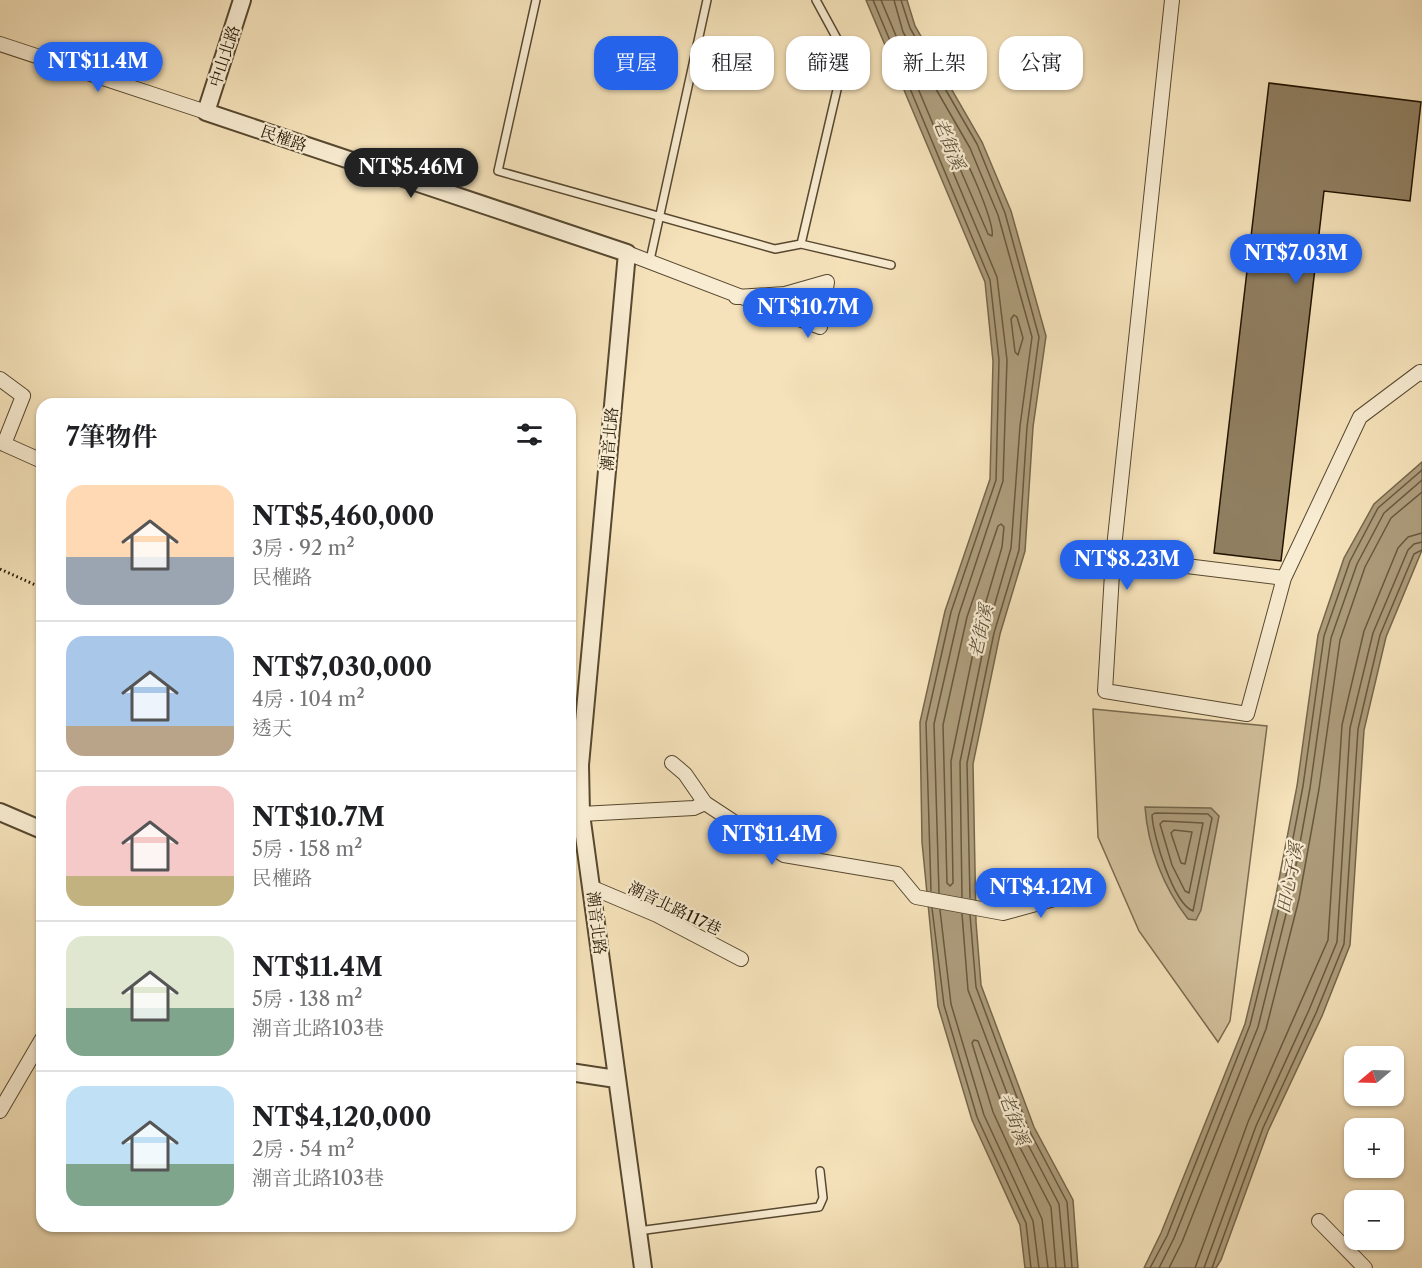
<!DOCTYPE html>
<html lang="zh-TW">
<head>
<meta charset="utf-8">
<style>
	:root { --surface:#fff; --page:#f6f6f6; --text:#202124; --muted:#757577; --line:#e0e0e0; --accent:#2563eb }
	body { margin:0; font-family:"Libre Caslon Text","Noto Serif TC",serif; background:var(--page); color:var(--text); height:100vh; display:flex; flex-direction:column; font-size:22px; white-space:nowrap }
	* { box-sizing:border-box; margin:0 }
	p { font-size:20px; color:var(--muted) }
	.icon { flex:none; width:33px; height:33px; fill:none; stroke:currentColor; stroke-width:2; stroke-linecap:round; stroke-linejoin:round }
	.map { position:relative; flex:1; overflow:hidden }
	.details { position:absolute; left:36px; top:398px; width:540px; height:834px; display:flex; flex-direction:column; background:var(--surface); border-radius:18px; box-shadow:0 2px 4px #0004 }
	.details>* { flex:none }
	.guide { position:absolute; left:594px; top:36px; width:570px; height:54px; display:flex; gap:12px }
	.needle { width:39px; rotate:251deg }
	.fabs { position:absolute; left:1344px; top:1046px; display:grid; gap:12px }
	.fabs a { display:grid; place-items:center; width:60px; height:60px; border-radius:12px; background:var(--surface); box-shadow:0 2px 4px #0004; font-size:30px }
	.price { position:absolute; translate:-50% -51px; padding:0 14px; border-radius:21px; background:var(--accent); color:#fff; font-size:20px; line-height:39px; filter:drop-shadow(0 2px 3px #0008) }
	.price::after { content:''; position:absolute; left:50%; top:36px; width:18px; height:14px; margin-left:-9px; background:inherit; clip-path:polygon(0 0,100% 0,50% 100%) }
	.price.active { background:#222; color:#fff }
	ul { padding:0; list-style:none }
	li { display:flex; align-items:center; gap:18px; height:150px; padding:0 30px }
	li+li { border-top:2px solid var(--line) }
	li span { display:grid; place-items:center; flex:none; width:168px; height:120px; border-radius:18px; color:#555 }
	li>.icon { margin-inline-start:auto }
	span .icon { width:72px; height:72px; fill:#fffc; stroke-width:1 }
	li b { font-size:26px }
	h2 { display:flex; justify-content:space-between; align-items:center; height:72px; padding:0 30px; font-size:26px }
	.chip { padding:0 21px; border-radius:18px; background:var(--surface); box-shadow:0 2px 4px #0004; font-size:21px; line-height:54px }
	.chip.active { background:var(--accent); color:#fff }
	.map>svg:first-child { display:block }
</style>
</head>
<body>
<div class="map">
<svg width="1422" height="1268" viewBox="0 0 1422 1268">
	<rect width="100%" height="100%" fill="#f5e2ba"/>
	<filter id="stains"><feTurbulence type="fractalNoise" baseFrequency=".00333" numOctaves="4"/><feColorMatrix values="0 0 0 0 .2 0 0 0 0 .09 0 0 0 0 .02 0 0 0 .5 -.17"/></filter>
	<radialGradient id="worn" r=".72"><stop offset=".6" stop-color="#630" stop-opacity="0"/><stop offset="1" stop-color="#630" stop-opacity=".3"/></radialGradient>
	<path fill="#d1bf9b" stroke="#7a6a4e" stroke-width="1.5" d="M 1093,709 L 1267,726 L 1230,1021 L 1218,1042 L 1139,931 L 1098,837 Z"/>
	<path fill="#ad9c7b" stroke="#75664a" stroke-width="1.5" d="M 866,0 L 907,0 L 915,26 L 982,142 L 1011,211 L 1046,336 L 1033,427 L 1025,551 L 1000,634 L 973,764 L 976,922 L 981,985 L 1034,1127 L 1073,1200 L 1078,1268 L 1025,1268 L 1020,1225 L 972,1120 L 938,1006 L 922,842 L 920,722 L 945,611 L 990,479 L 993,361 L 985,282 Z
		M 1422,462 L 1422,550 L 1386,637 L 1364,730 L 1350,945 L 1322,1016 L 1268,1131 L 1221,1260 L 1216,1268 L 1144,1268 L 1161,1233 L 1245,1024 L 1276,895 L 1297,786 L 1318,635 L 1344,558 L 1374,504 Z
		M 1145,807 L 1211,808 L 1219,816 L 1201,910 L 1196,920 L 1188,919 C 1163,887 1148,847 1145,807 Z"/>
	<g fill="none" stroke-linecap="round" stroke-linejoin="round">
		<path stroke="#68583e" stroke-width="1.5" d="M 873,0 L 990,280 L 999,360 L 996,480 L 951,612 L 926,723 L 931,891
			M 881,0 L 997,277 L 1007,360 L 1003,481 L 959,614 L 934,724 L 939,893
			M 894,0 L 903,32 L 970,148 L 998,215 L 1032,337 L 1020,426 L 1011,548 L 987,631 L 960,762 L 962,897
			M 901,0 L 910,28 L 977,144 L 1005,213 L 1039,337 L 1027,427 L 1019,550 L 994,633 L 967,763 L 970,898
			M 948,132 C 959,138 996,224 992,236 L 988,234 L 946,136 Z
			M 1014,315 L 1017,317 L 1023,338 L 1018,355 L 1015,352 L 1011,319 Z
			M 1001,524 L 1004,527 L 1002,547 L 978,629 L 951,761 L 953,883 L 950,886 L 947,883 L 943,725 L 967,617 L 998,526 Z
			M 1155,813 L 1208,814 L 1212,818 L 1193,911 C 1173,903 1153,836 1152,815 Z
			M 1163,821 L 1203,823 L 1189,893 L 1185,891 L 1172,865 L 1160,824 Z
			M 1174,830 L 1192,832 L 1185,864 L 1181,863 L 1171,833 Z
			M 932,908 L 944,1005 L 977,1117 L 1026,1223 L 1031,1268
			M 940,910 L 951,1004 L 984,1115 L 1033,1221 L 1039,1268
			M 962,914 L 968,990 L 1022,1133 L 1059,1204 L 1065,1268
			M 970,915 L 976,987 L 1029,1130 L 1067,1202 L 1072,1268
			M 1048,1268 L 1042,1219 L 993,1112 L 972,1043 L 974,1040 L 978,1041 L 1014,1136 L 1051,1207 L 1056,1268
			M 1150,1268 L 1167,1236 L 1250,1025 L 1282,896 L 1303,786 L 1324,636 L 1350,561 L 1378,508 L 1422,470
			M 1159,1268 L 1174,1238 L 1258,1027 L 1290,898 L 1310,788 L 1331,638 L 1357,564 L 1384,513 L 1422,480
			M 1169,1268 L 1182,1242 L 1266,1029 L 1299,899 L 1319,789 L 1340,640 L 1365,567 L 1391,518 L 1422,492
			M 1195,1268 L 1248,1122 L 1328,940 L 1342,725 L 1364,631 L 1398,548 L 1408,537 L 1422,533
			M 1204,1268 L 1256,1126 L 1309,1010 L 1337,942 L 1350,728 L 1373,633 L 1408,550 L 1414,544 L 1422,542
			M 1212,1268 L 1263,1128 L 1316,1013 L 1344,944 L 1358,729 L 1380,635 L 1414,554 L 1422,550"/>
	</g>
	<path fill="#907f61" stroke="#221401" stroke-width="1.5" d="M 1269,83 L 1421,102 L 1410,201 L 1324,191 L 1281,561 L 1214,553 Z"/>
	<g fill="none" stroke-linecap="round" stroke-linejoin="round">
		<g stroke="#57482f" stroke-width="10">
			<path id="service" d="M 536,0 L 498,171 L 775,249 L 801,244 L 891,265
				M 801,244 L 843,64 L 841,46 L 816,0
				M 650,260 L 707,0
				M 638,1231 L 819,1207 L 823,1198 L 820,1171"/>
		</g>
		<g stroke="#57482f" stroke-width="16">
			<path id="minor" d="M 1172,0 L 1113,557 L 1105,691 L 1247,714 L 1284,578 L 1360,417 L 1420,372 L 1422,374
				M 0,44 L 206,112
				M 627,253 L 820,327 L 827,282 L 785,294 L 736,297
				M 0,379 L 23,396 L 4,444
				M 4,444 L 42,461
				M 1113,557 L 1284,578
				M 672,763 L 685,774 L 705,803 L 784,855 L 897,874 L 916,897 L 1003,913 L 1094,888
				M 581,814 L 694,808 L 705,803
				M 593,888 L 657,915 L 741,959
				M 0,1111 L 42,1039
				M 1319,1221 L 1365,1268"/>
		</g>
		<g stroke="#57482f" stroke-width="20">
			<path id="tertiary" d="M 242,0 L 206,112 L 627,253 L 580,765 L 581,814 L 643,1268
				M 0,812 L 42,830
				M 570,1072 L 616,1079"/>
		</g>
		<path stroke="#221401" stroke-width="3" stroke-dasharray="1.5 3" stroke-linecap="butt" d="M 0,569 L 42,588"/>
		<use href="#service" stroke="#f8ecd2" stroke-width="7"/>
		<use href="#minor" stroke="#f8ecd2" stroke-width="14"/>
		<use href="#tertiary" stroke="#f8ecd2" stroke-width="16"/>
	</g>
	<g text-anchor="middle" stroke-width="4.5" stroke-linejoin="round" paint-order="stroke">
		<g font-size="16" fill="#221401" stroke="#f8ecd2">
			<text transform="translate(224 56) rotate(-72)" y="6">中山北路</text>
			<text transform="translate(284 138) rotate(19)" y="6">民權路</text>
			<text transform="translate(609 439) rotate(-85)" y="6">潮音北路</text>
			<text transform="translate(675 908) rotate(26)" y="6">潮音北路117巷</text>
			<text transform="translate(597 923) rotate(83)" y="6">潮音北路</text>
		</g>
		<g font-size="18" font-style="italic" fill="#615138" stroke="#f8ecd2">
			<text transform="translate(949 144) rotate(68)" y="6">老街溪</text>
			<text transform="translate(981 631) rotate(-77)" y="6">老街溪</text>
			<text transform="translate(1290 878) rotate(-79)" y="6">田心子溪</text>
			<text transform="translate(1014 1119) rotate(70)" y="6">老街溪</text>
		</g>
	</g>
	<rect width="100%" height="100%" filter="url(#stains)"/>
	<rect width="100%" height="100%" fill="url(#worn)"/>
</svg>
<div class="fabs">
<a><svg class="needle" viewBox="-14 -14 28 28"><path d="M0-13l5 13h-10z" fill="#e53935"/><path d="M0 13l5-13h-10z" fill="#757577"/></svg></a>
<a>+</a>
<a>−</a>
</div>
<b class="price" style="left:98px;top:93px">NT$11.4M</b>
<b class="price active" style="left:411px;top:199px">NT$5.46M</b>
<b class="price" style="left:1296px;top:285px">NT$7.03M</b>
<b class="price" style="left:808px;top:339px">NT$10.7M</b>
<b class="price" style="left:1127px;top:591px">NT$8.23M</b>
<b class="price" style="left:772px;top:866px">NT$11.4M</b>
<b class="price" style="left:1041px;top:919px">NT$4.12M</b>
<div class="guide">
<a class="chip active">買屋</a>
<a class="chip">租屋</a>
<a class="chip">篩選</a>
<a class="chip">新上架</a>
<a class="chip">公寓</a>
</div>
<section class="details">
<h2>7筆物件<svg class="icon" aria-label="filters" viewBox="0 0 24 24"><path d="M4 7h16M4 17h16"/><circle cx="9" cy="7" r="2"/><circle cx="15" cy="17" r="2"/></svg></h2>
<ul>
<li><span style="background:linear-gradient(#ffd9b3 60%,#9aa5b1 0)"><svg class="icon" aria-label="home" viewBox="0 0 24 24"><path d="M3 11l9-7 9 7M6 9v11h12V9"/></svg></span><div><b>NT$5,460,000</b><p>3房 · 92 m²</p><p>民權路</p></div></li>
<li><span style="background:linear-gradient(#a9c7e8 75%,#b9a48a 0)"><svg class="icon" aria-label="home" viewBox="0 0 24 24"><path d="M3 11l9-7 9 7M6 9v11h12V9"/></svg></span><div><b>NT$7,030,000</b><p>4房 · 104 m²</p><p>透天</p></div></li>
<li><span style="background:linear-gradient(#f6c9c9 75%,#c2b280 0)"><svg class="icon" aria-label="home" viewBox="0 0 24 24"><path d="M3 11l9-7 9 7M6 9v11h12V9"/></svg></span><div><b>NT$10.7M</b><p>5房 · 158 m²</p><p>民權路</p></div></li>
<li><span style="background:linear-gradient(#dfe7d0 60%,#7fa58c 0)"><svg class="icon" aria-label="home" viewBox="0 0 24 24"><path d="M3 11l9-7 9 7M6 9v11h12V9"/></svg></span><div><b>NT$11.4M</b><p>5房 · 138 m²</p><p>潮音北路103巷</p></div></li>
<li><span style="background:linear-gradient(#bfe0f5 65%,#7fa58c 0)"><svg class="icon" aria-label="home" viewBox="0 0 24 24"><path d="M3 11l9-7 9 7M6 9v11h12V9"/></svg></span><div><b>NT$4,120,000</b><p>2房 · 54 m²</p><p>潮音北路103巷</p></div></li>
</ul>
</section>
</div>
</body>
</html>
